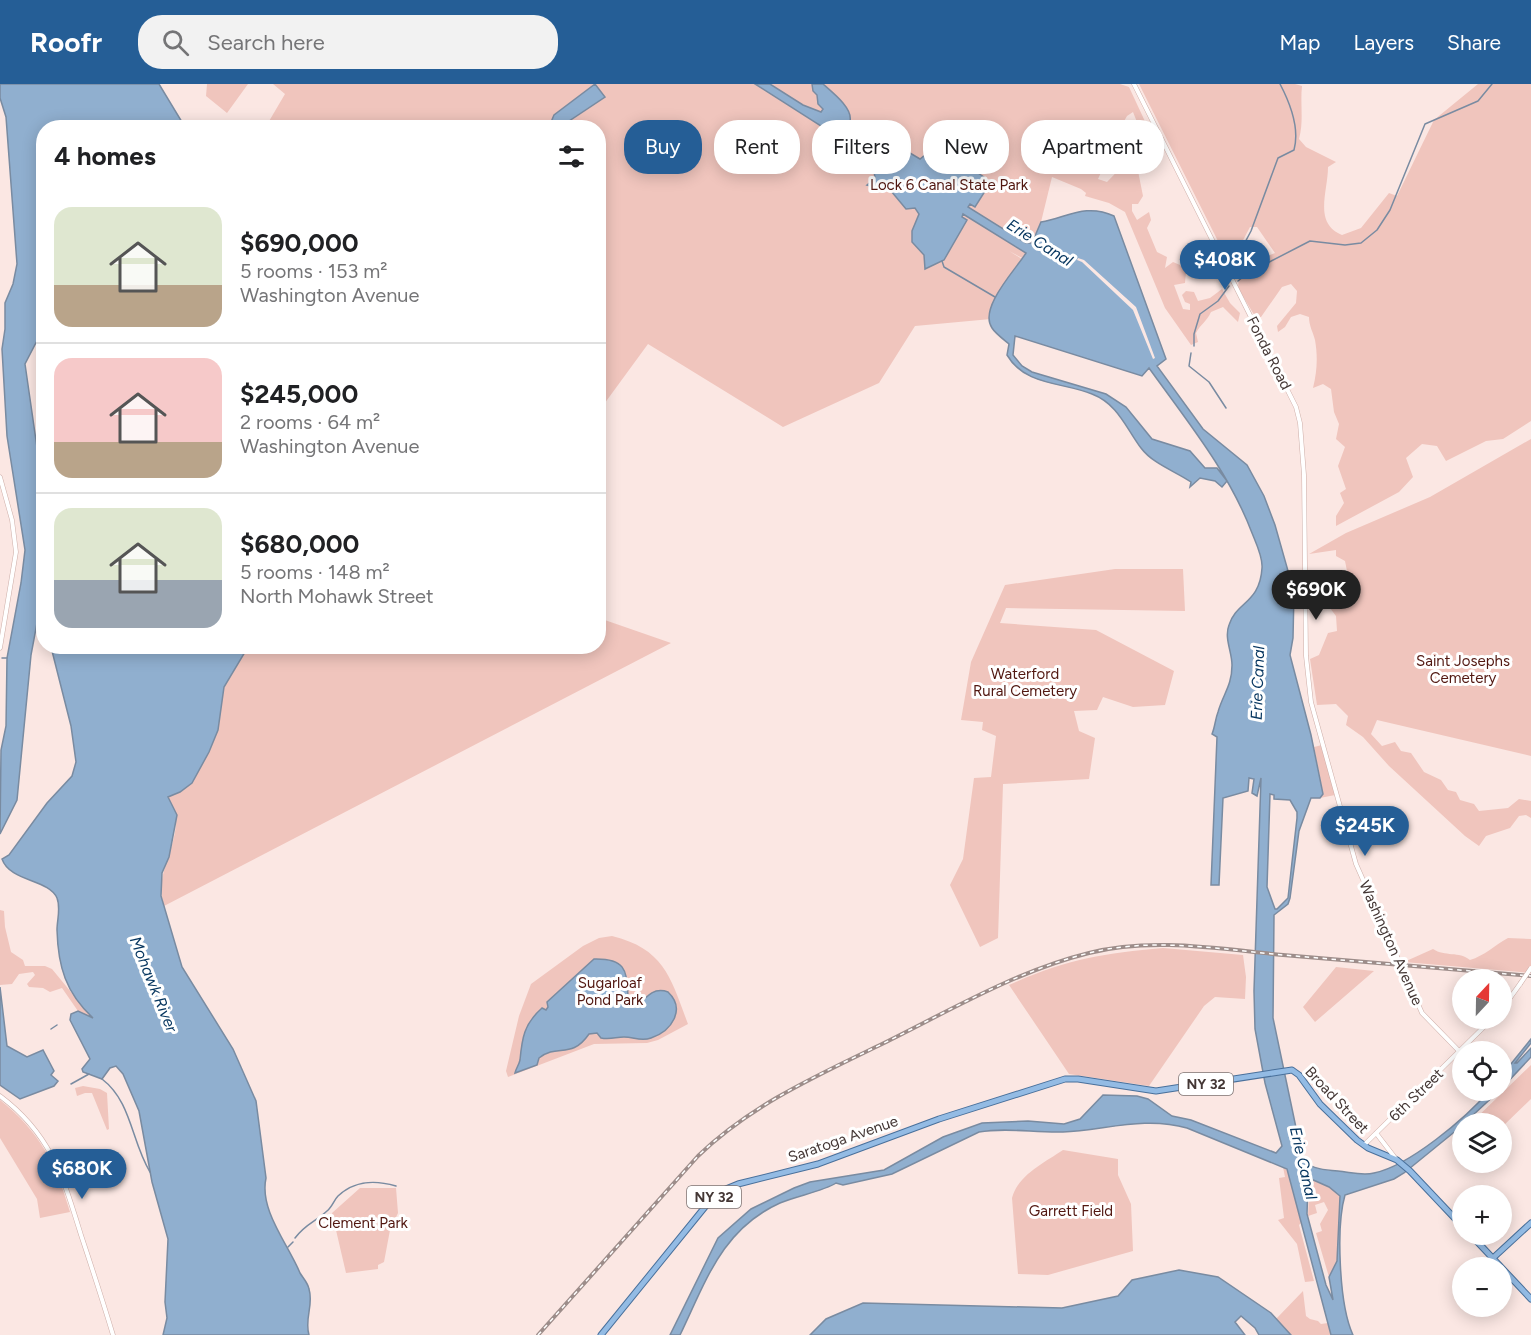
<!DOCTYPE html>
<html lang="en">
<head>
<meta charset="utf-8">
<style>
	:root { --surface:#fff; --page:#f2f2f2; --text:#202124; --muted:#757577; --line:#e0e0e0; --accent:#255e96 }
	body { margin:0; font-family:Figtree,sans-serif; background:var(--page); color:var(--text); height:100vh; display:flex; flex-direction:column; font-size:22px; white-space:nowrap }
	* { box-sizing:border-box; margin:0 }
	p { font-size:20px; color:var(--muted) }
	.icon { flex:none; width:33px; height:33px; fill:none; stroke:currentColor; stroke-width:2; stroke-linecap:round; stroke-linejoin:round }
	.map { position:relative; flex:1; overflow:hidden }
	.panel { position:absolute; left:36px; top:36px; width:570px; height:534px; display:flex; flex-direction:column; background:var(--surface); border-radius:24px; box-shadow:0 3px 15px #0003 }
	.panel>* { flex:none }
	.banner { position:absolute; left:624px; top:36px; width:570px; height:54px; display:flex; gap:12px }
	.needle { width:39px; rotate:22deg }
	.controls { position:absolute; left:1452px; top:885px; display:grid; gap:12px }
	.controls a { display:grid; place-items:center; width:60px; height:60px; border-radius:50%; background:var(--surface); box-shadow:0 3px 15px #0003; font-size:30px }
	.price { position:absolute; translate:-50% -51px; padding:0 14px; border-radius:21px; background:var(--accent); color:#fff; font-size:20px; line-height:39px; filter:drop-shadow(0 2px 3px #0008) }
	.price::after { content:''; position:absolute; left:50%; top:36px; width:18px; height:14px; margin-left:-9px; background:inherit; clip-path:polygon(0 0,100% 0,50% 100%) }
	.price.current { background:#222; color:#fff }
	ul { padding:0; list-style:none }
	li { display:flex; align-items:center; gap:18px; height:150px; padding:0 18px }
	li+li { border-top:2px solid var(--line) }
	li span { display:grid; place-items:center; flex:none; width:168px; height:120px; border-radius:18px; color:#555 }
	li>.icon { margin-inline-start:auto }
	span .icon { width:72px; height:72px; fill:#fffc; stroke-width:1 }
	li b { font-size:26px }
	h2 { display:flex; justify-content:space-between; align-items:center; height:72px; padding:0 18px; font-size:26px }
	.pill { padding:0 21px; border-radius:24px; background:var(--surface); box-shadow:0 3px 15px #0003; font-size:21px; line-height:54px }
	.pill.current { background:var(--accent); color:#fff }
	header { display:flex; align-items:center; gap:36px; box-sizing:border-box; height:84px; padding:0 30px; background:var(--accent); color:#fff }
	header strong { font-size:28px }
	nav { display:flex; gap:33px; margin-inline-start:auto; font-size:21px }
	.search { width:420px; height:54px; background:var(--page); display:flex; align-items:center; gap:15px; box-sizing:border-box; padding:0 21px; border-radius:24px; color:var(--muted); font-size:22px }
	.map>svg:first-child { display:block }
</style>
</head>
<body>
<header>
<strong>Roofr</strong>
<div class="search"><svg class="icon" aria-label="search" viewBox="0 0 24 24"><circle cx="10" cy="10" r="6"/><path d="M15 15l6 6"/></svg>Search here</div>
<nav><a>Map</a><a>Layers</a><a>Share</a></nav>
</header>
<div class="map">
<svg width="1531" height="1251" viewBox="0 0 1531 1251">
	<rect width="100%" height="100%" fill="#fbe7e3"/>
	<path fill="#f0c5bd" d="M 207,0 L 248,0 L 227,29 L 206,12 Z
		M 273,0 L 1120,0 L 1129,3 L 1149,46 L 1141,48 L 1133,28 L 1127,32 L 1111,60 L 1122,52 L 1131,54 L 1137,50 L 1152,53 L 1158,62 L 1155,66 L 1152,66 L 1140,54 L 1110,69 L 1098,95 L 1107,98 L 1134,70 L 1140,72 L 1130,85 L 1133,88 L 1138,87 L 1143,112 L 1138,120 L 1132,120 L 1132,127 L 1137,136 L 1149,128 L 1151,136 L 1147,144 L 1157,168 L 1167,173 L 1165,184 L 1173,178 L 1180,181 L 1186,188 L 1185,199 L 1174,201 L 1183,225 L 1190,226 L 1190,220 L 1185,218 L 1182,211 L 1186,207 L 1194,208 L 1198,217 L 1210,214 L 1222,205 L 1230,219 L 1240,229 L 1238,238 L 1223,223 L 1211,228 C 1207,237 1200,241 1196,249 L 1198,258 L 1191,261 L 1165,224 L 1125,128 L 1109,119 L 1085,112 L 1086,109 L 1081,105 L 1052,93 L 1041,138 L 1024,175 L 1009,167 L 1022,175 L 995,213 L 991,235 L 915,242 L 879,299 L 783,343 L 648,260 L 599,327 L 598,44 L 265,44 L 285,10 Z
		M 1139,0 L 1295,0 L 1302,2 C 1300,20 1304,37 1299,55 L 1306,63 L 1336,78 L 1328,83 C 1328,108 1313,139 1342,151 L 1361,144 L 1389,109 L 1397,112 L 1434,36 L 1478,0 L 1531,0 L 1531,337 L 1503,355 L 1486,357 L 1446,377 L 1437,362 L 1422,360 L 1406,374 L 1413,393 L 1399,408 L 1336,442 L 1336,432 L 1344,419 L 1340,409 L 1346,405 L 1338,382 L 1345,363 L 1336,355 L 1339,340 L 1334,328 L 1331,305 L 1323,300 L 1313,304 C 1317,288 1318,273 1315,256 C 1313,248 1309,242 1309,233 L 1300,230 L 1291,233 L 1285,243 L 1278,248 L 1277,242 L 1296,219 L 1297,207 L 1291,200 L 1282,203 L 1261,233 L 1256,234 L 1238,204 L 1239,193 L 1265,173 L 1275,169 L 1257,143 L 1250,143 L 1230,181 Z
		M 1531,355 L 1531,672 L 1377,636 L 1371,650 L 1382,662 L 1395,658 L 1401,667 L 1411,669 L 1424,688 L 1441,696 L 1448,706 L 1456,708 L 1460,716 L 1474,720 L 1479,727 L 1508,724 L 1519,715 L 1531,717 L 1531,734 L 1526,731 L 1519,732 L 1510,744 L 1486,752 L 1479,762 L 1465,752 L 1389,682 L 1363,653 L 1346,641 L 1348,632 L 1336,620 L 1317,621 L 1310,575 L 1319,571 L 1328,549 L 1337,547 L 1336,532 L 1327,520 L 1333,505 L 1340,500 L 1338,491 L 1347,487 L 1345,477 L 1336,472 L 1336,466 L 1309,470 L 1346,449 L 1430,413 Z
		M 1115,485 L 1183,485 L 1185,527 L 1006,524 L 1000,539 L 1096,546 L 1174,587 L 1165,621 L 1133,623 L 1103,613 L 1097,626 L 1074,627 L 1079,647 L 1095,654 L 1089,695 L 1003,700 L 998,854 L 980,863 L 950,801 L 963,775 L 974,694 L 991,693 L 996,652 L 982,646 L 983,638 L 961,636 L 971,578 L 1005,501 Z
		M 599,534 L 671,559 L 164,822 C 154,789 177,766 176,734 C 176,728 170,719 168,712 L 180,708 L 192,699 L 209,668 L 218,646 L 224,603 L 248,563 L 598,562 Z
		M 1322,661 L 1335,711 L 1320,714 L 1323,709 L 1314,663 Z
		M 0,826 L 4,827 L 5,843 L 11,868 L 23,876 L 25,882 L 45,882 L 52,885 L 94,936 L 80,930 L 62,904 L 50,908 L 43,904 L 29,903 L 27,900 L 35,891 L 33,888 L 19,890 L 12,900 L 0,901 Z
		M 612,852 C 665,865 671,895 688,940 L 658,956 L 647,959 L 594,960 L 508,993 L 506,987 L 519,932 L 531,900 L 583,862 L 599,854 Z
		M 1508,854 L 1531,855 L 1531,889 L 1404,878 L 1433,865 C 1445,873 1459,867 1470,876 C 1484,872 1495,861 1508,854 Z
		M 1163,864 L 1243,871 L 1246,893 L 1245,915 L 1215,913 L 1204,922 L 1149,1002 L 1069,990 L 1009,901 C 1064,876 1103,869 1163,864 Z
		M 1336,883 L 1374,887 L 1315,938 L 1303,923 Z
		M 1531,981 L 1531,1015 L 1502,1043 L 1502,1040 L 1471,1039 Z
		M 83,1002 L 100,1005 L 107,1009 L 109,1045 L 107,1046 L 92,1009 L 85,1009 L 77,1012 L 75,1004 Z
		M 0,1016 C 40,1048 56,1080 70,1128 L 40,1134 L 37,1115 L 0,1054 Z
		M 1063,1066 L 1118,1075 L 1118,1091 L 1131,1120 L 1133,1167 L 1048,1191 L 1018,1190 L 1012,1114 C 1018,1091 1044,1079 1063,1066 Z
		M 1283,1083 L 1288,1087 L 1301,1139 L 1299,1141 L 1314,1197 L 1305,1198 L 1297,1160 L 1278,1136 L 1284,1134 L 1279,1094 L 1285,1093 Z
		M 1310,1095 L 1329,1103 L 1340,1112 L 1337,1177 L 1329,1193 L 1316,1149 L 1322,1147 L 1320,1140 L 1328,1126 L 1324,1118 L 1315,1121 L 1317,1129 L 1308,1132 Z
		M 360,1104 L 396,1104 L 398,1129 L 390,1146 L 384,1178 L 378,1181 L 378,1185 L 346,1189 L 332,1129 Z
		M 1303,1207 L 1306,1232 L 1310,1235 L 1318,1237 L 1321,1240 L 1328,1239 L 1331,1251 L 1291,1251 L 1276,1235 Z"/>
	<path fill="#90afcf" stroke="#798ba1" stroke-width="1.5" fill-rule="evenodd" d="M 0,0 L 159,0 L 185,43 L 44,44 L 43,250 L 40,251 L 25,280 L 43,405 L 43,507 L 31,571 L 17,716 L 0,750 L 1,666 L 6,642 L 7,574 L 21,499 L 25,466 L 7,352 L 2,265 L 5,245 L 5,219 L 13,200 L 17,180 L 6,33 L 0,14 Z
		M 595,0 L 605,13 L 560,43 L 549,43 L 554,31 Z
		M 755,0 L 770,0 L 803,21 L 821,28 L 823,25 L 818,20 L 817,11 L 813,7 L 812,0 L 823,0 C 832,8 853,24 850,37 L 863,41 L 920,75 L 925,71 C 952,74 961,77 984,93 L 983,99 L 987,104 L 975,123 L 970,120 L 968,123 L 1026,159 L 1032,159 L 1041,138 C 1068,133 1086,119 1114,132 L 1166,275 L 1157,282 L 1203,345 L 1247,381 L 1264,412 L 1275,441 L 1294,508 L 1293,554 L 1290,571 L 1311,651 L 1323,710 L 1320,714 L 1311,714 L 1299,747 L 1290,814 L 1288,820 L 1274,831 L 1273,934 L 1303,1077 C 1313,1085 1325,1086 1338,1087 C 1350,1088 1362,1092 1374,1089 C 1409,1082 1466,1034 1489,1007 L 1499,1007 L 1458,1045 L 1404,1089 L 1394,1095 L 1345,1111 C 1336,1142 1339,1221 1353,1251 L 1331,1251 L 1287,1085 L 1187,1044 C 1145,1032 1105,1046 1063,1048 C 1034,1049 1007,1043 979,1048 L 892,1090 L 843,1101 L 836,1099 C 824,1107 796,1112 780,1119 C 722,1145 706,1197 680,1251 L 670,1251 L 718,1154 L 751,1125 L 794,1104 L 810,1098 L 884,1086 L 943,1053 L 982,1039 L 1028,1037 L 1064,1040 L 1080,1035 L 1103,1011 L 1137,1012 L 1148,1015 L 1172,1032 L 1191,1036 L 1276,1069 L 1282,1062 L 1265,999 L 1255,945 L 1254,907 L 1261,694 L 1257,712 L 1252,709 L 1254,695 L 1249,694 L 1248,707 L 1223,714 L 1219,801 L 1211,801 L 1217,653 L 1212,650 C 1215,643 1215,636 1218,628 C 1223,610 1232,602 1232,581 C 1232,568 1224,554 1229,541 C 1236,518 1260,519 1262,484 C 1263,473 1256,459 1252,449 C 1229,388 1187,337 1149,284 L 1142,292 L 1015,252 L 1013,271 L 1022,282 L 1032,288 L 1106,310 L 1126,323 L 1152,355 L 1190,367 L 1205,384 L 1217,384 L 1227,397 L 1222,403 L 1215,397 L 1200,394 L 1190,403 L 1191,398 C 1175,387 1153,380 1141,364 C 1126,344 1118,320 1092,310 C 1063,298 1025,302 1007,271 L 1009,260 C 1003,255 995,249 992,244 C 978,224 1017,184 1026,169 L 963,130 L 962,133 L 967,136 L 944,176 L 925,185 L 924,171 L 912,158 L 912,147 L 919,130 L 915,124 L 906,125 L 891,107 L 867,101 L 875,94 L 873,81 L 829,47 ZM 1270,710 L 1274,711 L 1274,715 L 1290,716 L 1297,728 L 1297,734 L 1292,778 L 1288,814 L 1277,825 L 1275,825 L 1267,803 ZM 1311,1095 L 1329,1103 L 1340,1112 L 1337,1177 L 1329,1193 L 1333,1216 L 1326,1201 L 1307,1130 L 1308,1099 Z
		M 51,563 L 248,563 L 224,603 L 218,646 L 209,668 L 192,699 L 180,708 L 168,713 L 177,731 L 169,773 L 162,789 L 161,812 L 182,883 L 233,965 L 256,1017 L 266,1094 C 259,1126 288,1160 300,1189 C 303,1194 308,1199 309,1205 C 314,1221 304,1235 309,1251 L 163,1251 L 167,1234 L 165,1218 L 168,1155 L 152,1098 L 139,1027 L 123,990 L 116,982 L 110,984 L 102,995 L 83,988 L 82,985 L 90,975 L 70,936 L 71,930 L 78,927 L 93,934 C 66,909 58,883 57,846 C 57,836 61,824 57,814 C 49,795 10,798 2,775 L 9,771 L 47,719 L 72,692 L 76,678 L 71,642 Z
		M 594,875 C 633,874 625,894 629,921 L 638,922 C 647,912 654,903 668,908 C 686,925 672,947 651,954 C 641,958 634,953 624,953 C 616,953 610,956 601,954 L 597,949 L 589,950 C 571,976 558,959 539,974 L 537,981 L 515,989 C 516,984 519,981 520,976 C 522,954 524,940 542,924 L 546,926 L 548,923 L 547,918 Z
		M 0,903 L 7,962 L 27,973 L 43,966 L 54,987 L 51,991 L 58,997 L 54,1002 L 20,1015 L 0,1001 Z
		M 1531,955 L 1531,959 L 1515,979 L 1517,979 L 1531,964 L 1531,973 L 1502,1004 L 1502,991 Z
		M 1179,1186 L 1218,1193 L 1271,1229 L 1291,1251 L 1259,1251 L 1255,1244 L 1241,1232 L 1235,1238 L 1245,1251 L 810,1251 L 826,1235 L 863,1219 L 1062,1224 L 1118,1212 L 1132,1196 Z"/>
	<path fill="#fbe7e3" d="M 1078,174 L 1084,176 L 1136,223 L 1155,274 L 1153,275 L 1133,226 L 1082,178 L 1077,176 Z"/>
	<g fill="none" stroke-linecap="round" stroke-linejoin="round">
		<path stroke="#798ba1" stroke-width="1.5" d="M 942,177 L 944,183 L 995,213
			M 1232,183 L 1251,147 L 1278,74 L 1294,66 C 1300,44 1290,19 1280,0
			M 1238,197 L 1248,189 L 1310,157 L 1345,161 L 1361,159 L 1377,146 L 1390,126 L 1425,40 L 1478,17 L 1492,0
			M 1194,262 L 1194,250 L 1200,230 L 1218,217 L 1229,202
			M 1191,269 L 1189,282 L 1209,298 L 1226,324
			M 2,574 L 7,574
			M 51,945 L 57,941
			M 102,995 C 132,1018 131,1057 150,1088
			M 71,1000 L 89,990
			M 295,1154 C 305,1140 315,1138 327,1127 C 332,1123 334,1116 338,1112 C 355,1096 375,1096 396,1102
			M 288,1163 L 293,1158"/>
		<g stroke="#cdaea8" stroke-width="5">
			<path id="tertiary" d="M 1134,0 L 1296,323 L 1300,339 L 1304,391 L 1306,572 L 1311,618 L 1356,780 L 1422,929 L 1460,968
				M 0,393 L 12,436 L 16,468 L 0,564
				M 1502,925 L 1520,900
				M 0,1012 C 51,1050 63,1093 81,1151 C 92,1184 103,1218 113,1251
				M 1376,1049 L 1396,1075
				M 1364,1061 L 1493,934"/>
		</g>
		<g stroke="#49709b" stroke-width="7">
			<path id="primary" d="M 1470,1150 L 1531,1215
				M 1493,1174 L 1531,1139
				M 601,1251 L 709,1118 L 721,1107 L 738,1100 L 818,1080 L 939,1035 L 1065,995 L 1078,995 L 1156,1007 L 1292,986 L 1299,991 L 1320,1020 L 1357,1056 L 1368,1064 L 1397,1076 L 1410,1087 L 1462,1142"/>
		</g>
		<use href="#tertiary" stroke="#fff" stroke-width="4"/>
		<use href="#primary" stroke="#93bbe4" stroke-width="5"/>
		<g stroke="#9d8d8a" stroke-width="4">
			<path id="rail" d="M 538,1251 L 698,1072 C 751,1021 816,992 882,960 C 949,927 1016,887 1089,869 C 1152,853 1219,865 1283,871 C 1365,878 1448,885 1531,892"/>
		</g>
		<use href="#rail" stroke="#fff" stroke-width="1.5" stroke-dasharray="4.5" stroke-linecap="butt"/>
		<g stroke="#cdaea8" stroke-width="5" stroke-linecap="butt">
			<path id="tertiary-bridge" d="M 1520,900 L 1531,884"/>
		</g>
		<use href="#tertiary-bridge" stroke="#fff" stroke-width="4"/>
	</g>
	<g text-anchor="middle" stroke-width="6" stroke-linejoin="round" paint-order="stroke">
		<g fill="#fff" stroke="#7c7372" stroke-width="1.5">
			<rect x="1179" y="989" width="54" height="22" rx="4.5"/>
			<rect x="687" y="1102" width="54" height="22" rx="4.5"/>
		</g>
		<g font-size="14" font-weight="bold" fill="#443735">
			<text x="1206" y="1005">NY 32</text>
			<text x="714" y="1118">NY 32</text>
		</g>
		<g font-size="15" fill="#511710" stroke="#fff">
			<text x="949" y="106">Lock 6 Canal State Park</text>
			<text x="1463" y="582">Saint Josephs<tspan x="1463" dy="17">Cemetery</tspan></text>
			<text x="1025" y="595">Waterford<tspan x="1025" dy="17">Rural Cemetery</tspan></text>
			<text x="610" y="904">Sugarloaf<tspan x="610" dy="17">Pond Park</tspan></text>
			<text x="1071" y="1132">Garrett Field</text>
			<text x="363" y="1144">Clement Park</text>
		</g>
		<g font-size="15" fill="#443735" stroke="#fff">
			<text transform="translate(1269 269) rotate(63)" y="5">Fonda Road</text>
			<text transform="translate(1391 859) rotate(66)" y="5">Washington Avenue</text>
			<text transform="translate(1416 1011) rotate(-44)" y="5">6th Street</text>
			<text transform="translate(1337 1016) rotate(47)" y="5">Broad Street</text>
			<text transform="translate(843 1055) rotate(-19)" y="5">Saratoga Avenue</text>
		</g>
		<g font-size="16" font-style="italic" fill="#04345e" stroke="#fff">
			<text transform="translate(1040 158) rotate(32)" y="6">Erie Canal</text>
			<text transform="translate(1257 599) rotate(-88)" y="6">Erie Canal</text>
			<text transform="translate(154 900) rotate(68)" y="6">Mohawk River</text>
			<text transform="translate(1304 1079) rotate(77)" y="6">Erie Canal</text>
		</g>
	</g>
</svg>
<div class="controls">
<a><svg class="needle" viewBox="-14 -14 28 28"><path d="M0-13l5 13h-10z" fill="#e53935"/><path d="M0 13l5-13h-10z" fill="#757577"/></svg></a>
<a><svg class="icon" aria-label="locate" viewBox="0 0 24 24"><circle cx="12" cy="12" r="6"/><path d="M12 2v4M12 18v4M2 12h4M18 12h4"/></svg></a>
<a><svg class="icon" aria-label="layers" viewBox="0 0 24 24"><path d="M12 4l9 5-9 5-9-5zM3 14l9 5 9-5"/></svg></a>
<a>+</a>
<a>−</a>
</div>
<b class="price" style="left:1225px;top:207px">$408K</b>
<b class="price current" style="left:1316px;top:537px">$690K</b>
<b class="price" style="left:1365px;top:773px">$245K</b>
<b class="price" style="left:82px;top:1116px">$680K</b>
<div class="banner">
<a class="pill current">Buy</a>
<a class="pill">Rent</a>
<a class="pill">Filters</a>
<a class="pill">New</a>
<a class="pill">Apartment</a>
</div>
<section class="panel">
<h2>4 homes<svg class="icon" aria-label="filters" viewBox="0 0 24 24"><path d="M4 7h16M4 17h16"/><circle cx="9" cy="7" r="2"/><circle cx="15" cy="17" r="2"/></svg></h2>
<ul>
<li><span style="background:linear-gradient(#dfe7d0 65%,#b9a48a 0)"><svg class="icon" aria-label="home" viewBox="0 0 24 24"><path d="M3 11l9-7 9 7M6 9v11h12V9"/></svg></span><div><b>$690,000</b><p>5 rooms · 153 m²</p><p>Washington Avenue</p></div></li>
<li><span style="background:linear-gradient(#f6c9c9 70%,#b9a48a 0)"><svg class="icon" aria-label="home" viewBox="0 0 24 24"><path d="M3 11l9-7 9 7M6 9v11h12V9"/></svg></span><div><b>$245,000</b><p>2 rooms · 64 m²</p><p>Washington Avenue</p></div></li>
<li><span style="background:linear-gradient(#dfe7d0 60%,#9aa5b1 0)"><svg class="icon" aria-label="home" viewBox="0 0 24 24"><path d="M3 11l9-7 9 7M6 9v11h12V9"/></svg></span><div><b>$680,000</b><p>5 rooms · 148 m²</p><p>North Mohawk Street</p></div></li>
</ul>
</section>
</div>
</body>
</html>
